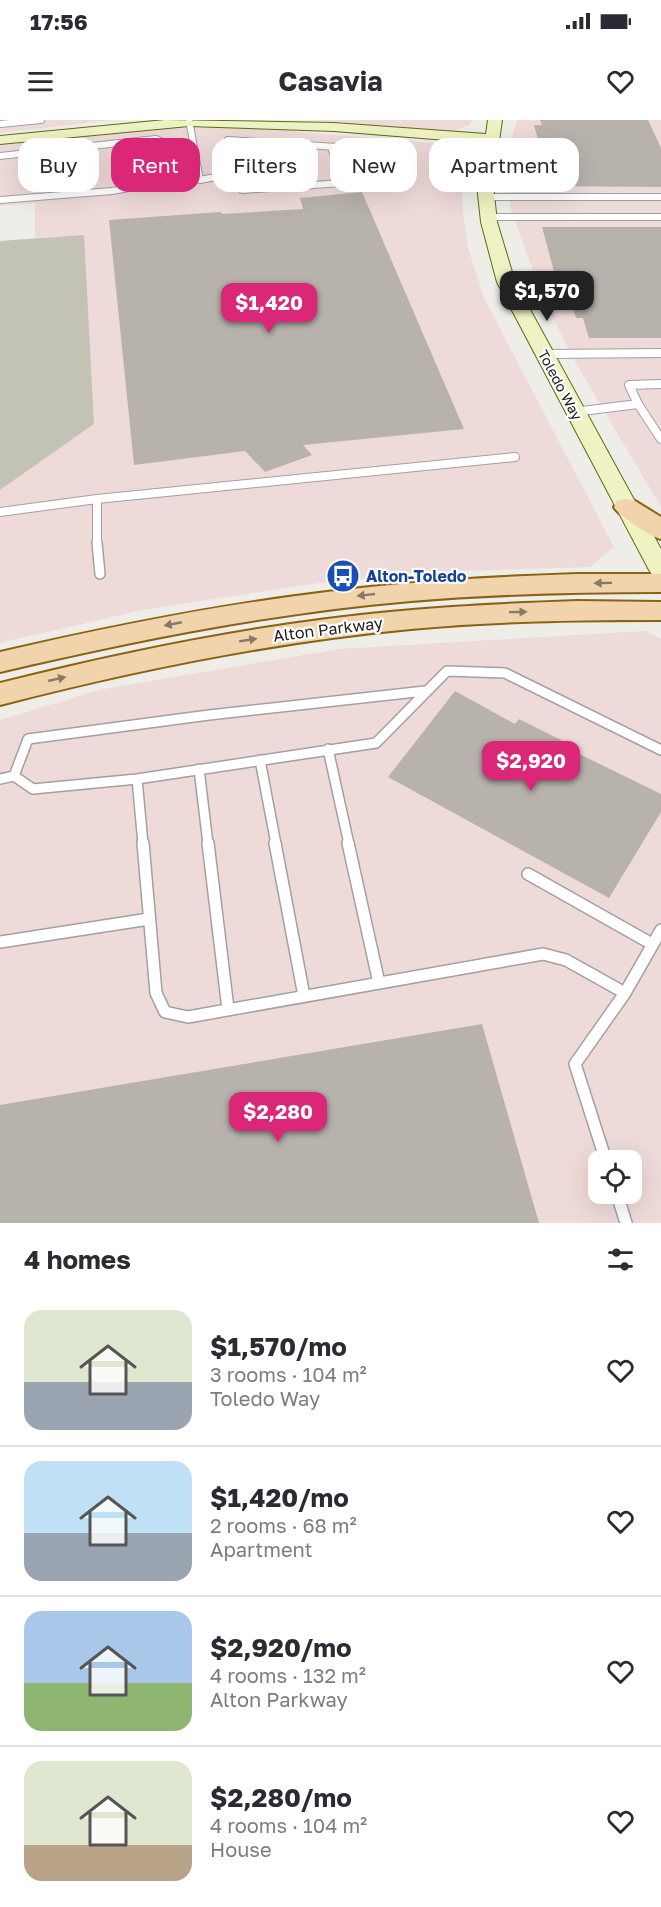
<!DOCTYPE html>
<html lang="en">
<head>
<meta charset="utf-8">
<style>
	:root { --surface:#fff; --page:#f7f7f7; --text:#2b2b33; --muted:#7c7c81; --line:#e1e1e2; --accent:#db2777 }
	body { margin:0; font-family:"Golos Text",sans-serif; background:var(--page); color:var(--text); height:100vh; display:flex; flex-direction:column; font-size:22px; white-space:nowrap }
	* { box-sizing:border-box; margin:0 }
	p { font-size:20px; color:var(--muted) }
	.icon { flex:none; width:33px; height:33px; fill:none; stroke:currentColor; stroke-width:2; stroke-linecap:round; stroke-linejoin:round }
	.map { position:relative; height:1103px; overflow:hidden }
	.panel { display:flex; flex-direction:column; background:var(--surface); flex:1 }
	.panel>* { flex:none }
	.hud { position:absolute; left:18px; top:18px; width:626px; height:54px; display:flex; gap:12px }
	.tools { position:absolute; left:588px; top:1030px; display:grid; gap:12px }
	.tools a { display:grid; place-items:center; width:54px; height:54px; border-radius:12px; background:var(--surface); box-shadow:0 6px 24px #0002; font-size:30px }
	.price { position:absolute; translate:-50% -51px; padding:0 14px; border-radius:12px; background:var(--accent); color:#fff; font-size:20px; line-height:39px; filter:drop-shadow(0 2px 3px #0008) }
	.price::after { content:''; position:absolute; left:50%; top:36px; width:18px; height:14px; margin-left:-9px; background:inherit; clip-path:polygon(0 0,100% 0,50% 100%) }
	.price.current { background:#222; color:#fff }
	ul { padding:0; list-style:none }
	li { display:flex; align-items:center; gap:18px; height:150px; padding:0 24px }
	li+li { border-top:2px solid var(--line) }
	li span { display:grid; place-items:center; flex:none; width:168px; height:120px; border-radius:18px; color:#555 }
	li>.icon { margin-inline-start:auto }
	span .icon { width:72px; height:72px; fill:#fffc; stroke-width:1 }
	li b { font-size:26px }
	h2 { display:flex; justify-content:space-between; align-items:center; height:72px; padding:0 24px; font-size:26px }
	.pill { padding:0 21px; border-radius:18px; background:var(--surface); box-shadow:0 6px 24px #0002; font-size:21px; line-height:54px }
	.pill.current { background:var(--accent); color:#fff }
	.status { display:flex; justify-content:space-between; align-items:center; height:42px; padding:0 30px; background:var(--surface); direction:ltr }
	.status svg { height:16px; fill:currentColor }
	header { display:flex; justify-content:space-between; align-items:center; height:78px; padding:0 24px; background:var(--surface); font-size:27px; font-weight:700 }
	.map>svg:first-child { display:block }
</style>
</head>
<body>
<div class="status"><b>17:56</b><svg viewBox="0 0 49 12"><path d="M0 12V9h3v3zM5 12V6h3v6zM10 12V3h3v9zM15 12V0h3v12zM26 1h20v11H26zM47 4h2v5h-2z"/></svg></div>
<header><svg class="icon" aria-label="menu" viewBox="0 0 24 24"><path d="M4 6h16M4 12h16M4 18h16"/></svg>Casavia<svg class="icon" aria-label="heart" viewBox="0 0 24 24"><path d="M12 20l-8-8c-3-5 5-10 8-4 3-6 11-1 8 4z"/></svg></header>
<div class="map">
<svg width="661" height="1103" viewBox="0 0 661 1103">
	<rect width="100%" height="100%" fill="#efede7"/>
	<path fill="#eedad9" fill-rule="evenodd" d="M 0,0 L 111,0 L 0,13 Z
		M 311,0 L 472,0 L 470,5 L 452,11 Z
		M 517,0 L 661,0 L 661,387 L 577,245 L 543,179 L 510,87 L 510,23 Z
		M 228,6 L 448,24 L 464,32 L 462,84 L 468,128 L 484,178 L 614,427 L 590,447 L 427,452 L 318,463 L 142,490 L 0,523 L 0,370 L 94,304 L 83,115 L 35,118 L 35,83 L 0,86 L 0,25 L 153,9 Z
		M 646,511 L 661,519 L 661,1103 L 0,1103 L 0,600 L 99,570 L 338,529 ZM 598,1041 L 632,1041 L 632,1074 L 598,1074 Z"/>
	<path fill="#c2c3b4" d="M 84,115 L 94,304 L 0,370 L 0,121 Z"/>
	<path fill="#b8b2ad" d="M 540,0 L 648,0 L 661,28 L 661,67 L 536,66 L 529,42 L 536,42 L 531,23 L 539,23 L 534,5 L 542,5 Z
		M 362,72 L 464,309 L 303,325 L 312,335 L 265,352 L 245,331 L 134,345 L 109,100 L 220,92 L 223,94 L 303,89 L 300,78 Z
		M 542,107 L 661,107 L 661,218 L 589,218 L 583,198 L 576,198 L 565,159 L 556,159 Z
		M 455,571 L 515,604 L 519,599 L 561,620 L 559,624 L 661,674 L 661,692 L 609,778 L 388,657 Z
		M 482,904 L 539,1103 L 0,1103 L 0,985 Z"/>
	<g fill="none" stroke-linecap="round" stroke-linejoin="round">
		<g stroke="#a1a1a1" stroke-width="8">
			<path id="lane-far3" d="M 189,0 L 200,60 L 231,54
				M 0,4 L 41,0
				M 228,20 L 369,29 L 384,60 L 242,70 L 231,54 Z
				M 256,22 L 272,68
				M 294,24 L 308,66
				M 331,27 L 344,63
				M 0,36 L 156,19 L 161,21 L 168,61 L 112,71 L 0,80
				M 486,77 L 661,77
				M 489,97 L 661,97"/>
		</g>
		<g stroke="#a1a1a1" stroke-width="10">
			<path id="lane-far2" d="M 543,234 L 661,233
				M 638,284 L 661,319
				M 574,292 L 638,284 L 629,265 L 661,264
				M 0,392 L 97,379 L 515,337
				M 97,424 L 97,379"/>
		</g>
		<g stroke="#a1a1a1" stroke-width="12">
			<path id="lane-far1" d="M 97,423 L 100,454
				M 425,571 L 209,595 L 28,619 L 14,656 L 33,669 L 137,659 L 376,623 L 447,551 L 505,553 L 661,630
				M 328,629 L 349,724
				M 260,640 L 276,724
				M 199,649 L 208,724
				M 0,659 L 14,656
				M 137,659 L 143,724"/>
		</g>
		<g stroke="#a1a1a1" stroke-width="14">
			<path id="lane" d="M 143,723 L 156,873 L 165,892 L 188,897 L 543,834 L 566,840 L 625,873
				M 208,723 L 228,889
				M 275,723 L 304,876
				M 348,723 L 379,863
				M 528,754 L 652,824
				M 0,822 L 149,799
				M 606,1041 L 575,944 L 625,873 L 661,810
				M 617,1074 L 626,1103"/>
		</g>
		<g stroke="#606b13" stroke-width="2">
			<path id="secondary" d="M 165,0 L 334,3 L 486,14 L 488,0 L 502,0 L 493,65 L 497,102 L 515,162 L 661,429 L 661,458 L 653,456 L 649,450 L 497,162 L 481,102 L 477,65 L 484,23 L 334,11 L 189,6 L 0,24 L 0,16 Z"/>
		</g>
		<g stroke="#896313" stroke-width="4">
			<path id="primary" d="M 626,379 L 635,381 L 661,397 L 661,419 C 651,417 619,396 614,387 L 617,381 Z
				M 577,454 L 661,454 L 661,472 C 578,472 495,474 411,481 C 272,493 136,520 0,552 L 0,532 C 108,507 217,485 327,472 C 410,461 494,457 577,454 Z
				M 577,481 L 661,482 L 661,500 C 577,500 494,501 411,509 C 272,522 135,550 0,585 L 0,563 C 108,536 216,513 327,499 C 410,488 494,484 577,481 Z"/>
		</g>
		<use href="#lane-far3" stroke="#fff" stroke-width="6"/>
		<use href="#lane-far2" stroke="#fff" stroke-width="8"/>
		<use href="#lane-far1" stroke="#fff" stroke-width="9"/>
		<use href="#lane" stroke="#fff" stroke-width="11"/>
		<use href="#secondary" fill="#eff2c2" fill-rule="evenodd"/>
		<use href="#primary" fill="#f1d4ab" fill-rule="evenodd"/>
	</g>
	<defs><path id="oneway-solid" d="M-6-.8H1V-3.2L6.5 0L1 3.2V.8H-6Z" transform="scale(1.5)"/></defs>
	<g fill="#887a66">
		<use href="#oneway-solid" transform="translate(603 463) rotate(179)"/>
		<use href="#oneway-solid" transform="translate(366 475) rotate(174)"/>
		<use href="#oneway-solid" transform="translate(518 492) rotate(-1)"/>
		<use href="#oneway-solid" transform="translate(173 504) rotate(169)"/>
		<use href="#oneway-solid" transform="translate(248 520) rotate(-9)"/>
		<use href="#oneway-solid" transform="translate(57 559) rotate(-13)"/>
	</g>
	<defs>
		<g id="bus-disc" transform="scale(1.725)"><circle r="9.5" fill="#1a4fb4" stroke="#fff"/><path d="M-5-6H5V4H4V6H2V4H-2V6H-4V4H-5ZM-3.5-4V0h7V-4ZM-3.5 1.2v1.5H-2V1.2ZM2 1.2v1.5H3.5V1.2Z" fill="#fff"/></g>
	</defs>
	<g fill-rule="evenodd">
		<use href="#bus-disc" x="343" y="456"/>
	</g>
	<g text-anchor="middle" stroke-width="4.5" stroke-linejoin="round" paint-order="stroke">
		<g font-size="14" fill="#202020" stroke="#fff">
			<text transform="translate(560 265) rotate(62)" y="5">Toledo Way</text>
		</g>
		<g font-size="16" font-weight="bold" fill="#164399" stroke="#fff" text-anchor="start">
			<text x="366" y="462">Alton-Toledo</text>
		</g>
		<g font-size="16" fill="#202020" stroke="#fff">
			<text transform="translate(328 509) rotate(-7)" y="6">Alton Parkway</text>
		</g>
	</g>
</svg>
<div class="tools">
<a><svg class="icon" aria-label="locate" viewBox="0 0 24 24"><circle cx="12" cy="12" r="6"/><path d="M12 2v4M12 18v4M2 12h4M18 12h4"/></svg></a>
</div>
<b class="price current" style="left:547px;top:202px">$1,570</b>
<b class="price" style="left:269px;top:214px">$1,420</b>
<b class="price" style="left:531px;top:672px">$2,920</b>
<b class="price" style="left:278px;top:1023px">$2,280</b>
<div class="hud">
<a class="pill">Buy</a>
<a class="pill current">Rent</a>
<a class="pill">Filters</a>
<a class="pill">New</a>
<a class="pill">Apartment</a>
</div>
</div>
<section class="panel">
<h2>4 homes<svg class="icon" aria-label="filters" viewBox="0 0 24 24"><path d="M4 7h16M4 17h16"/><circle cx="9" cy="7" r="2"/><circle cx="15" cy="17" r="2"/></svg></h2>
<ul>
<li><span style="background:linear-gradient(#dfe7d0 60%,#9aa5b1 0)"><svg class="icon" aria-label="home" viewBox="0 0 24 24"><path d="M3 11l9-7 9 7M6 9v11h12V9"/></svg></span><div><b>$1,570/mo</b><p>3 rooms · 104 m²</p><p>Toledo Way</p></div><svg class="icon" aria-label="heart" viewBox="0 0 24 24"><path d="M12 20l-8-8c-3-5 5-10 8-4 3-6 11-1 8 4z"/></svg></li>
<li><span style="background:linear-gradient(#bfe0f5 60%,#9aa5b1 0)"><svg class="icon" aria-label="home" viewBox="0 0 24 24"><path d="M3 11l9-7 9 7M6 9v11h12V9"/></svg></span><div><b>$1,420/mo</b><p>2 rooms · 68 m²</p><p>Apartment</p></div><svg class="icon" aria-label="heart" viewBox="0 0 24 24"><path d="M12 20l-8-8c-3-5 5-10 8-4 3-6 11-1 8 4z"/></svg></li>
<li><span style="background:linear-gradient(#a9c7e8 60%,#8fb573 0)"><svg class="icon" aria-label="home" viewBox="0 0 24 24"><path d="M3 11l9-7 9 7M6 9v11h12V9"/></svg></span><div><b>$2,920/mo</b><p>4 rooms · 132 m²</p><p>Alton Parkway</p></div><svg class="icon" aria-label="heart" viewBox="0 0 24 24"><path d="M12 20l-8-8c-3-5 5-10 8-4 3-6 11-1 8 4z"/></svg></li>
<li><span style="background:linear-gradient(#dfe7d0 70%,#b9a48a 0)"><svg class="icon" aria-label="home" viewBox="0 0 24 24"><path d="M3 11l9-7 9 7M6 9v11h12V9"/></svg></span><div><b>$2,280/mo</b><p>4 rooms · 104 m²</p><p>House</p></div><svg class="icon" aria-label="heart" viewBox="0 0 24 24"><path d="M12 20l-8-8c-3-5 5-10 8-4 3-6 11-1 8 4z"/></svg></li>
</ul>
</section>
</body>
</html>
